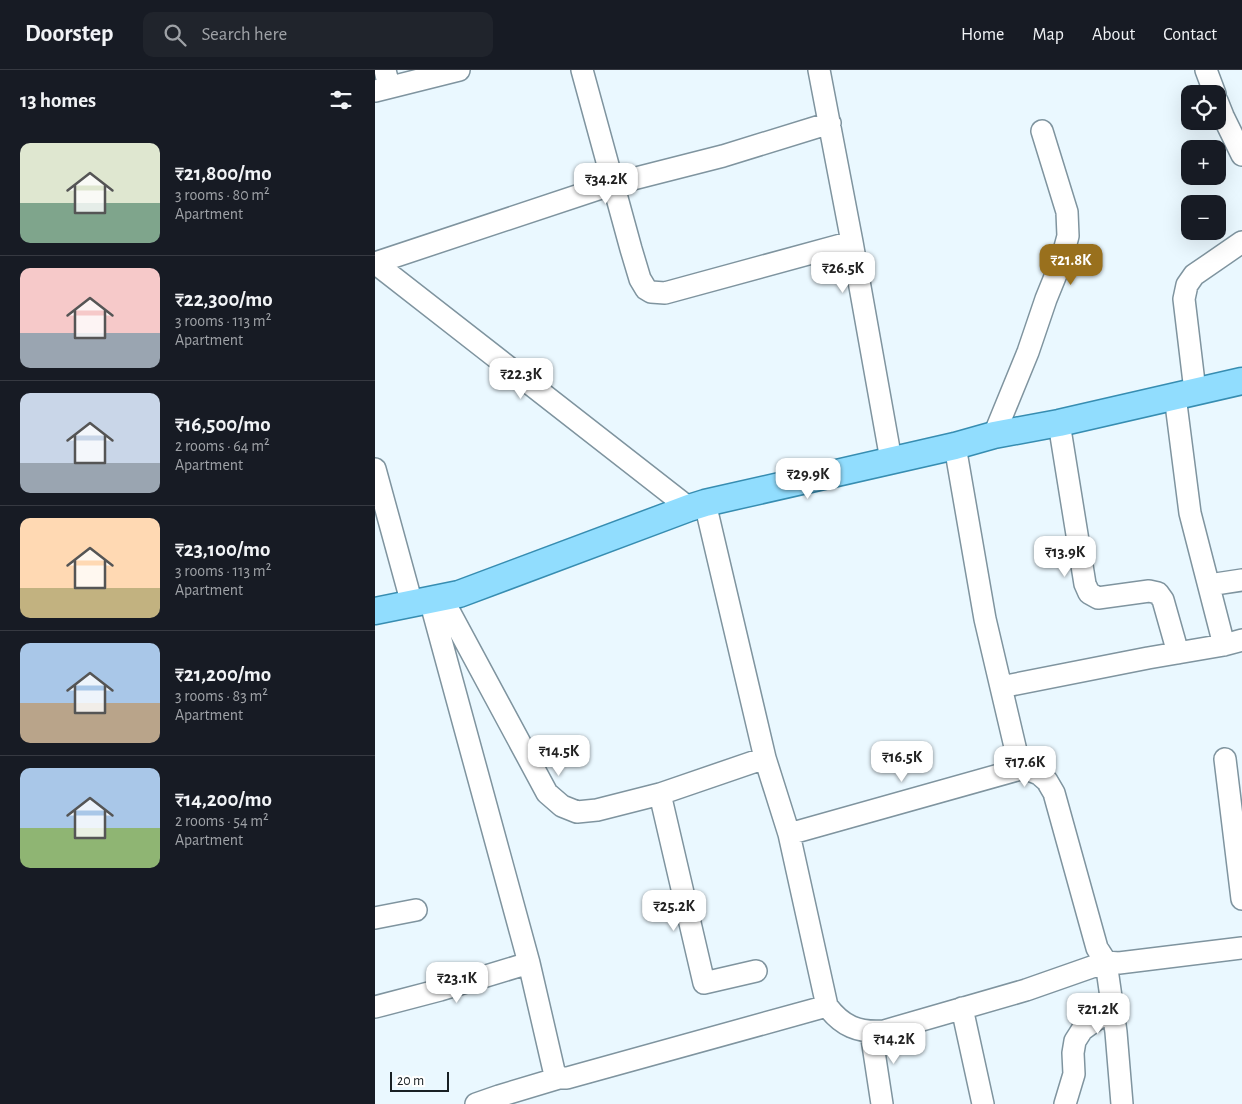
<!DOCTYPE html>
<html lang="en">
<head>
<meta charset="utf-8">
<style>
	:root { --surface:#171b24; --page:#20242c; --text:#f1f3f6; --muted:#9ea1a6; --line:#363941; --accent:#99701d }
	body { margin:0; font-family:"Alegreya Sans",sans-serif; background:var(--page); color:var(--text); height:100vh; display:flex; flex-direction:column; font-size:19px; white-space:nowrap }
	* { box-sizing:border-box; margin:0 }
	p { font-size:16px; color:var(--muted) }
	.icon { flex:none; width:28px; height:28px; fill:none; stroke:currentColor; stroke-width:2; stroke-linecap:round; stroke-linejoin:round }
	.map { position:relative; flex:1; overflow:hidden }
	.drawer { display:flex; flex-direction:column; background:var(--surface); width:375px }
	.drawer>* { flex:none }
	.controls { position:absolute; left:806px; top:15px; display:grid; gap:10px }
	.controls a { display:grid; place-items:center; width:45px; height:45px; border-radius:10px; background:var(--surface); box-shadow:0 5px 20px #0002; font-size:25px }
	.scale { position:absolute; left:15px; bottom:12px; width:59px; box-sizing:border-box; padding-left:5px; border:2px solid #182024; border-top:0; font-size:14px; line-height:18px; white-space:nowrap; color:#182024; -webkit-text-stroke:4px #fff; paint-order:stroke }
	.price { position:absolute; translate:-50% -42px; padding:0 11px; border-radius:10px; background:#fff; color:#222; font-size:16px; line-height:32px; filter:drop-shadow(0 1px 2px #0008) }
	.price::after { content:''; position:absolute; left:50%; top:30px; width:15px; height:11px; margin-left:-8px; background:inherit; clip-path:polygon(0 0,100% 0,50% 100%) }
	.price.on { background:var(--accent); color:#fff }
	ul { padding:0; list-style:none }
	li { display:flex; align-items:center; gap:15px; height:125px; padding:0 20px }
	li+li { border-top:1px solid var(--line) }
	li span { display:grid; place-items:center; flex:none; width:140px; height:100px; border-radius:10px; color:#555 }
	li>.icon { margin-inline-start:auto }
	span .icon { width:60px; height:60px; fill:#fffc; stroke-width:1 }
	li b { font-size:21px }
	h2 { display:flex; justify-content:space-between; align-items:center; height:60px; padding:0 20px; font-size:21px }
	header { display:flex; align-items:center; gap:30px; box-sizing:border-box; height:70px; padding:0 25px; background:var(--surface); border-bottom:1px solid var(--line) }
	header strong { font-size:24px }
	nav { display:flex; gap:28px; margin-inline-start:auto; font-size:18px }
	.search { width:350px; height:45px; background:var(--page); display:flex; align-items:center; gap:12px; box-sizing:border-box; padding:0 18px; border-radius:10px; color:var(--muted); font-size:19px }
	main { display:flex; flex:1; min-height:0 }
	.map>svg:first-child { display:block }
</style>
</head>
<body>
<header>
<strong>Doorstep</strong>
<div class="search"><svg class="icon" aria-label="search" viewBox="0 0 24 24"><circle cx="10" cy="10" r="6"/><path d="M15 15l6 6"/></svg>Search here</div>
<nav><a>Home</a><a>Map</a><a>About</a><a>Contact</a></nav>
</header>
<main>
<section class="drawer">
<h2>13 homes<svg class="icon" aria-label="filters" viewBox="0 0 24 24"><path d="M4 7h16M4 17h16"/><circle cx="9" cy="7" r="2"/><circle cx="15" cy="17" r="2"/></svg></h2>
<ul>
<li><span style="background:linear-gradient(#dfe7d0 60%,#7fa58c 0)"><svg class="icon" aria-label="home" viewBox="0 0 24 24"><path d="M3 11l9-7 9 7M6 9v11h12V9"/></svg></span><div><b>₹21,800/mo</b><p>3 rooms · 80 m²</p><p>Apartment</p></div></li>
<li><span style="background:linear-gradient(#f6c9c9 65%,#9aa5b1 0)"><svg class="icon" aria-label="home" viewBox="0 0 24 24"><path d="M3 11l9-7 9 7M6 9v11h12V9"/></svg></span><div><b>₹22,300/mo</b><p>3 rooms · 113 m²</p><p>Apartment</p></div></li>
<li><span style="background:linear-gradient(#c9d6e8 70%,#9aa5b1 0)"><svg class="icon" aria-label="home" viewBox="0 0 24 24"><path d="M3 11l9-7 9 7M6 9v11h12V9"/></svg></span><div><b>₹16,500/mo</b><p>2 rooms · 64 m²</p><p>Apartment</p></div></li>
<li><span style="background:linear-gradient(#ffd9b3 70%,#c2b280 0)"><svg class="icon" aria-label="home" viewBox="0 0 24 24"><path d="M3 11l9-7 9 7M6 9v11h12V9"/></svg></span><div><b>₹23,100/mo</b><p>3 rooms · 113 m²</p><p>Apartment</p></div></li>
<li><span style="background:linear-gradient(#a9c7e8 60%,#b9a48a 0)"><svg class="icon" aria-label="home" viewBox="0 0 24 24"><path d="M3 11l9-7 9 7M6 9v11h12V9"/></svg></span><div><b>₹21,200/mo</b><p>3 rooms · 83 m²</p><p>Apartment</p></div></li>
<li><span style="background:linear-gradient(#a9c7e8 60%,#8fb573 0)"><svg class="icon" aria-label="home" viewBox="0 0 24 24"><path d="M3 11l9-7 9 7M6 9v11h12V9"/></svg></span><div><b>₹14,200/mo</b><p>2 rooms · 54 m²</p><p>Apartment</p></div></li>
</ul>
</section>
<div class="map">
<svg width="867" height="1034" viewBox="0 0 867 1034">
	<rect width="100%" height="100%" fill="#eaf8ff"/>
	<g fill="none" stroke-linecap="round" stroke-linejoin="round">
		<g stroke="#7f949f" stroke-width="24">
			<path id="minor" d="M 10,0 L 14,17
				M 207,0 L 256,179 L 265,209 L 271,219 L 276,222 L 290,223 L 477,172
				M 444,0 L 477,172 L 516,390
				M 831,0 L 840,24
				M 0,21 L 84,0
				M 842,31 L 848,46 L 867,85
				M 0,193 L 238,114 L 348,86 L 455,53
				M 0,193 L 314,438
				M 820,321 L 809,229 L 812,215 L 819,205 L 867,172
				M 800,326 L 815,443 L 849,575
				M 684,353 L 710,514 L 714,523 L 723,528 L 774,521 L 783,523 L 788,530 L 803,583
				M 619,365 L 653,282 L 671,229 L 686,192 L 693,166 L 692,142 L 667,61
				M 580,376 L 610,549 L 641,681 L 649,698 L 664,704 L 672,711 L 679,723 L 722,878 L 731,892 L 744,893 L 867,878
				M 0,399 L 37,534
				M 330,433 L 390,688 L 414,764 L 452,936 C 467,956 483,963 509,961 L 651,920 L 731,892 L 741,962 L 747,1034
				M 834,515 L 867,510
				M 67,528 L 172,723 L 187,736 L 202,742 L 222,740 L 285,724 L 390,688
				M 55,530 L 154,893 L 179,1001 L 184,1008 L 192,1008 L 452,936
				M 626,617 L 773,588 L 849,575 L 867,570
				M 850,689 L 867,829
				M 285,724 L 329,913 L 381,901
				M 414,764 L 649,698
				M 0,848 L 41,840
				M 0,937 L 65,920 L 154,893
				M 587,938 L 608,1034
				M 496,962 L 507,1034
				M 101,1034 L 124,1026 L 184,1008
				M 690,1034 L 699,1004 L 698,983 L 700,971 L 707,960 L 737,938"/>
		</g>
		<g stroke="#378db1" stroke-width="29">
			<path id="major" d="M 0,541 L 84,524 L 314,438 L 330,433 L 580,376 L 619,365 L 684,353 L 867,311"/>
		</g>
		<use href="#minor" stroke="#fff" stroke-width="21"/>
		<use href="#major" stroke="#91ddfe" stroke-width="26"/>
	</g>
</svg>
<div class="controls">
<a><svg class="icon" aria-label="locate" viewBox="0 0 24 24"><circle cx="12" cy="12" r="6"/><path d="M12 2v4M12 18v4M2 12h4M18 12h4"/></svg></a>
<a>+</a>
<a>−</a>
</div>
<div class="scale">20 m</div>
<b class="price" style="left:231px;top:135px">₹34.2K</b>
<b class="price on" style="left:696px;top:216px">₹21.8K</b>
<b class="price" style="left:468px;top:224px">₹26.5K</b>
<b class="price" style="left:146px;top:330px">₹22.3K</b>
<b class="price" style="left:433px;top:430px">₹29.9K</b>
<b class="price" style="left:690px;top:508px">₹13.9K</b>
<b class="price" style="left:184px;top:707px">₹14.5K</b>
<b class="price" style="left:527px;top:713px">₹16.5K</b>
<b class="price" style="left:650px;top:718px">₹17.6K</b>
<b class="price" style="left:299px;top:862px">₹25.2K</b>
<b class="price" style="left:82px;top:934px">₹23.1K</b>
<b class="price" style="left:723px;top:965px">₹21.2K</b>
<b class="price" style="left:519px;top:995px">₹14.2K</b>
</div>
</main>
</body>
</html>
